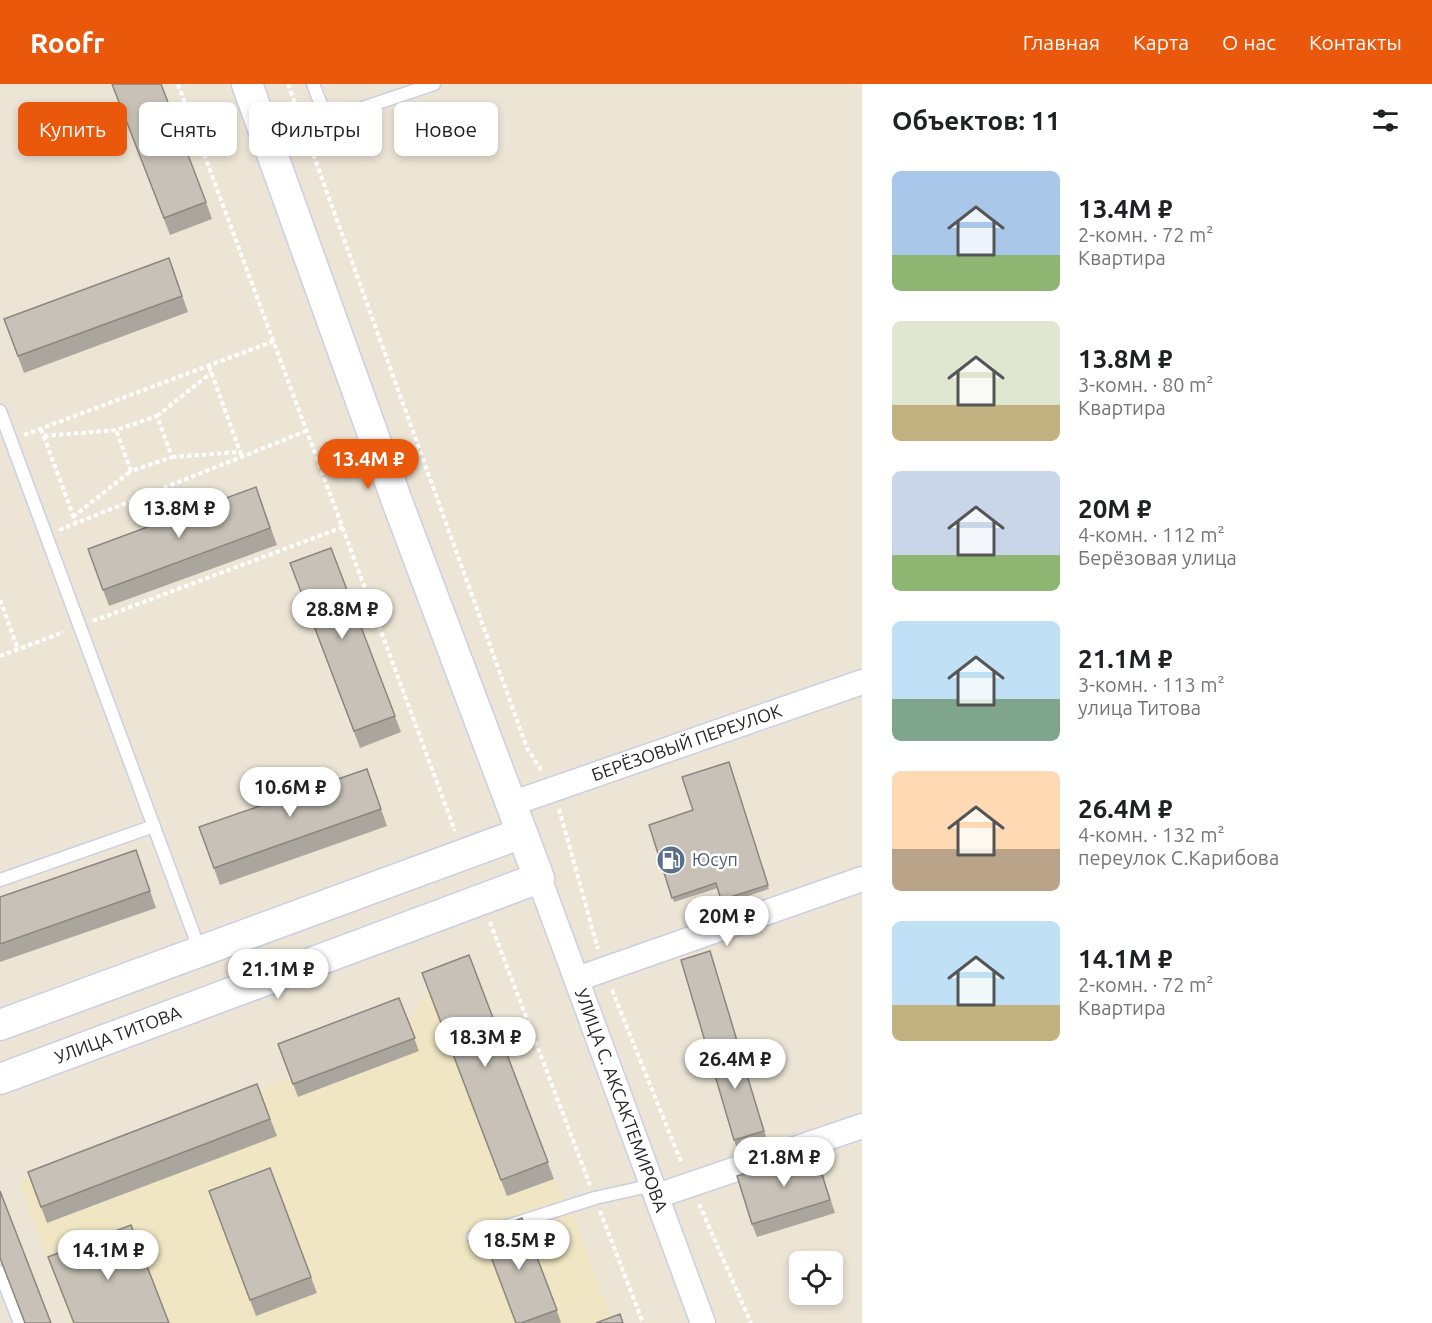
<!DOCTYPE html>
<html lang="ru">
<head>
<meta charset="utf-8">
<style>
	:root { --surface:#fff; --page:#f6f6f6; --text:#202124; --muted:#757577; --accent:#ea580c }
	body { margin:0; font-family:Ubuntu,sans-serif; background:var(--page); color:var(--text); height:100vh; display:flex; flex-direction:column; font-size:22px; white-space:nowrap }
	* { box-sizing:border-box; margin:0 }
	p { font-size:20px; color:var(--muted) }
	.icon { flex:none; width:33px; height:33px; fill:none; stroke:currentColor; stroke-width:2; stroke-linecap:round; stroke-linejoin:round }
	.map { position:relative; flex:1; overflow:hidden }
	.drawer { display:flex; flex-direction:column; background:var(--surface); width:570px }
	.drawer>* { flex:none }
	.guide { position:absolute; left:18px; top:18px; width:570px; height:54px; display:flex; gap:12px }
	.fabs { position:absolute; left:789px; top:1167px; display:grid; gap:12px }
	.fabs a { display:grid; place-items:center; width:54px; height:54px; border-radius:9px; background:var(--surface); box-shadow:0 3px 9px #0003; font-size:30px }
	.price { position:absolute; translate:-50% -51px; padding:0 14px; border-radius:21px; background:#fff; color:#222; font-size:20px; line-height:39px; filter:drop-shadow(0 2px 3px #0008) }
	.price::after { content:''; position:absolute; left:50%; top:36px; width:18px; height:14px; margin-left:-9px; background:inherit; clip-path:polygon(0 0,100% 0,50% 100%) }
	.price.active { background:var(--accent); color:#fff }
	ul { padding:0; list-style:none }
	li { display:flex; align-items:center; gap:18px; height:150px; padding:0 30px }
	li span { display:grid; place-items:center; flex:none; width:168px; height:120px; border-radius:9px; color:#555 }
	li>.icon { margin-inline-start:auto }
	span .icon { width:72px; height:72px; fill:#fffc; stroke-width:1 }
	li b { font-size:26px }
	h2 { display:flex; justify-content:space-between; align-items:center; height:72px; padding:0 30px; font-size:26px }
	.pill { padding:0 21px; border-radius:9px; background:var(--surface); box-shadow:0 3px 9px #0003; font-size:21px; line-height:54px }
	.pill.active { background:var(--accent); color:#fff }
	header { display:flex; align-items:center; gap:36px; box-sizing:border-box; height:84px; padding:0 30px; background:var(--accent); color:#fff }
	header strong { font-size:28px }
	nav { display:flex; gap:33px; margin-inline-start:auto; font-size:21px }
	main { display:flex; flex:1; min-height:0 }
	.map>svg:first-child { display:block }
</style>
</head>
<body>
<header>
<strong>Roofr</strong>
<nav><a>Главная</a><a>Карта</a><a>О нас</a><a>Контакты</a></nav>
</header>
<main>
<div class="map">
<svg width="862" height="1239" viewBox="0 0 862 1239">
	<rect width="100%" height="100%" fill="#ece5d6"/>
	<path fill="#f0e6c3" d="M 475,888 L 554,1095 L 570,1122 L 613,1239 L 71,1239 L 19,1097 L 290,994 L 282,973 L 404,926 L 409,938 L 428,905 Z"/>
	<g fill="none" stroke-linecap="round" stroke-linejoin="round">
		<g stroke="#cccee3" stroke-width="15">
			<path id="service" d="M 313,0 L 327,36 L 434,0
				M 0,327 L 200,867
				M 0,796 L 154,742
				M 473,1153 L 595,1114 L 653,1101
				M 0,1188 L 20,1239"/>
		</g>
		<g stroke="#cccee3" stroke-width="27">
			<g id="minor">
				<path id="s1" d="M 511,720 L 862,598"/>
				<path id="s2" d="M 539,794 L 703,1239"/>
				<path d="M 577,895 L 862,795"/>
				<path d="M 657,1112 L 862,1042"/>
			</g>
		</g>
		<g stroke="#cccee3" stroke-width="33">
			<g id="tertiary">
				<path d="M 0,941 L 522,749"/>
				<path id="s3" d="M 0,995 L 539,794 L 398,420 L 247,0"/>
			</g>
		</g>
		<path stroke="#fff" stroke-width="4" stroke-dasharray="4.5 3" stroke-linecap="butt" d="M 178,0 L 455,747
			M 288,0 L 527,664 L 541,686
			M 209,282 L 242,373
			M 157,332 L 212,288
			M 41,345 L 76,439
			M 24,351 L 274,257
			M 44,352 L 116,346 L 157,332 L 172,373 L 131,387 L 116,346
			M 172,373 L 240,368
			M 73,433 L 131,387
			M 59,446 L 306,347
			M 0,516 L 18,565
			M 93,537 L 343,443
			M 0,572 L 64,548
			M 559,725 L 598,865
			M 490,838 L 590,1101
			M 612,906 L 682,1080
			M 699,1120 L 751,1239
			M 600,1127 L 643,1239"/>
		<use href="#service" stroke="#fff" stroke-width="12"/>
		<use href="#minor" stroke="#fff" stroke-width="24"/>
		<use href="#tertiary" stroke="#fff" stroke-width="30"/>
	</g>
	<path fill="#aba69d" d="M 112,0 L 206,118 L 212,135 L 170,151 Z
		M 169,174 L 188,228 L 24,289 L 4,235 Z
		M 256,403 L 277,461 L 109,522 L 88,465 Z
		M 331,464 L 401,648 L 360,664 L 290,479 Z
		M 729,678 L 769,805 L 723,820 L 718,804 L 674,818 L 649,741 L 693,726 Z
		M 367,685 L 387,742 L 220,801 L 199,743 Z
		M 136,766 L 156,824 L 0,878 L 0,813 Z
		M 710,867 L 767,1056 L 737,1065 L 734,1056 Z
		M 469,871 L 554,1095 L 507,1112 L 422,889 Z
		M 399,914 L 419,967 L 298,1013 L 278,960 Z
		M 257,1000 L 277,1052 L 47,1139 L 28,1088 Z
		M 815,1068 L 835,1129 L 757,1153 L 752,1140 Z
		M 270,1084 L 317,1209 L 256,1232 L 209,1107 Z
		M 522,1134 L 561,1238 L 560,1239 L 516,1239 Z"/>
	<path fill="#c7c1b7" stroke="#8b8780" stroke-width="1.5" d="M 112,0 L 161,0 L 206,118 L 164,134 Z
		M 169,174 L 182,212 L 18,272 L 4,235 Z
		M 256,403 L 270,444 L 103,506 L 88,465 Z
		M 331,464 L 395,632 L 354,647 L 290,479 Z
		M 729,678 L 768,801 L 721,816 L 716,799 L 672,814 L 649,741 L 693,726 L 682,693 Z
		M 367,685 L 381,725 L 214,784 L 199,743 Z
		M 136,766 L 150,807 L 0,860 L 0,813 Z
		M 710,867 L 738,960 L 736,955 L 707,964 L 681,876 Z
		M 469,871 L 548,1078 L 501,1096 L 422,889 Z
		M 399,914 L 415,954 L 293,1000 L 278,960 Z
		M 736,955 L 764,1047 L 734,1056 L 707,964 Z
		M 257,1000 L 270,1035 L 41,1123 L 28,1088 Z
		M 815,1068 L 830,1116 L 752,1140 L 737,1092 Z
		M 270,1084 L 311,1193 L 250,1216 L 209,1107 Z
		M 0,1107 L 51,1239 L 25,1239 L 0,1174 Z
		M 522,1134 L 557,1226 L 521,1239 L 516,1239 L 482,1149 Z
		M 131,1141 L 169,1239 L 74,1239 L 48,1173 Z
		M 620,1230 L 623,1239 L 596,1239 Z"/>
	<defs>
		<g id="fuel-disc" transform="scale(1.5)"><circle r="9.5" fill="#5c6f8a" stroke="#fff"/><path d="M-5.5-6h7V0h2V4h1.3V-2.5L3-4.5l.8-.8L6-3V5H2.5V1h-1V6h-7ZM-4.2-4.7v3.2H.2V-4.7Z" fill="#fff"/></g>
	</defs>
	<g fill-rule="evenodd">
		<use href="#fuel-disc" x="671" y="776"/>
	</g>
	<g text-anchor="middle" stroke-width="5" stroke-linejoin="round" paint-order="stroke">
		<g font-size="18" fill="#272727" stroke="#fff">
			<text dy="6" stroke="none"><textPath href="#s1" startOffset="186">БЕРЁЗОВЫЙ ПЕРЕУЛОК</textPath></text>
			<text dy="6" stroke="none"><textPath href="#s3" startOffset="126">УЛИЦА ТИТОВА</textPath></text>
			<text dy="6" stroke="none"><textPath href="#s2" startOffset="237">УЛИЦА С. АКСАКТЕМИРОВА</textPath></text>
		</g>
		<g font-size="18" fill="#4e5e75" stroke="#fff" text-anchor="start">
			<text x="692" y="782">Юсуп</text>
		</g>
	</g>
</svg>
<div class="fabs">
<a><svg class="icon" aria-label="locate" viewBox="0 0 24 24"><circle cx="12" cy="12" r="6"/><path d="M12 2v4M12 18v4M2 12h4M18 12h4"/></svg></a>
</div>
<b class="price active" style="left:368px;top:406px">13.4M ₽</b>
<b class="price" style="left:179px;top:455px">13.8M ₽</b>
<b class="price" style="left:342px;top:556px">28.8M ₽</b>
<b class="price" style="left:290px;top:734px">10.6M ₽</b>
<b class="price" style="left:727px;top:863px">20M ₽</b>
<b class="price" style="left:278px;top:916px">21.1M ₽</b>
<b class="price" style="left:485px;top:984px">18.3M ₽</b>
<b class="price" style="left:735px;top:1006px">26.4M ₽</b>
<b class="price" style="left:784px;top:1104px">21.8M ₽</b>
<b class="price" style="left:519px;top:1187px">18.5M ₽</b>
<b class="price" style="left:108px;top:1197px">14.1M ₽</b>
<div class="guide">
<a class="pill active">Купить</a>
<a class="pill">Снять</a>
<a class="pill">Фильтры</a>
<a class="pill">Новое</a>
</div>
</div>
<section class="drawer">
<h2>Объектов: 11<svg class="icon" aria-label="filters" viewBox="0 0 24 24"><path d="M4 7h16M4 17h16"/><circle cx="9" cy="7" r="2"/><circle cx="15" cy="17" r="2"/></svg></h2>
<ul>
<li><span style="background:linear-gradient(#a9c7e8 70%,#8fb573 0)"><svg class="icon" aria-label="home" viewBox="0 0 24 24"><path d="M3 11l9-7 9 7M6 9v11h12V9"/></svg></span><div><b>13.4M ₽</b><p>2-комн. · 72 m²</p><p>Квартира</p></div></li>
<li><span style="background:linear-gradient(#dfe7d0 70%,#c2b280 0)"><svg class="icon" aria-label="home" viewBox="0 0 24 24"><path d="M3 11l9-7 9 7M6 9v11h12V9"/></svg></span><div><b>13.8M ₽</b><p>3-комн. · 80 m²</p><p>Квартира</p></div></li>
<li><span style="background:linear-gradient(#c9d6e8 70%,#8fb573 0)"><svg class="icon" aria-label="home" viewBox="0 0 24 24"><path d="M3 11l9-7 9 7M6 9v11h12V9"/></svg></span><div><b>20M ₽</b><p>4-комн. · 112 m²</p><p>Берёзовая улица</p></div></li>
<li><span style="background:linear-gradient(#bfe0f5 65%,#7fa58c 0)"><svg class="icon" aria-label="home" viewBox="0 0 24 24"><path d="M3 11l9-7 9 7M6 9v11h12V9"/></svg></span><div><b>21.1M ₽</b><p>3-комн. · 113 m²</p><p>улица Титова</p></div></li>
<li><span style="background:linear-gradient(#ffd9b3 65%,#b9a48a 0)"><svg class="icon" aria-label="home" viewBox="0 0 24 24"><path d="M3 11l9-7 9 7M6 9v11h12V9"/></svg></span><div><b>26.4M ₽</b><p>4-комн. · 132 m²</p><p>переулок С.Карибова</p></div></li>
<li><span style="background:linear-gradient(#bfe0f5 70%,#c2b280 0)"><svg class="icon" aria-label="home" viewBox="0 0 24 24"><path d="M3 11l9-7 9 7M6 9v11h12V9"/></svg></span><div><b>14.1M ₽</b><p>2-комн. · 72 m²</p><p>Квартира</p></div></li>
</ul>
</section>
</main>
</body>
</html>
